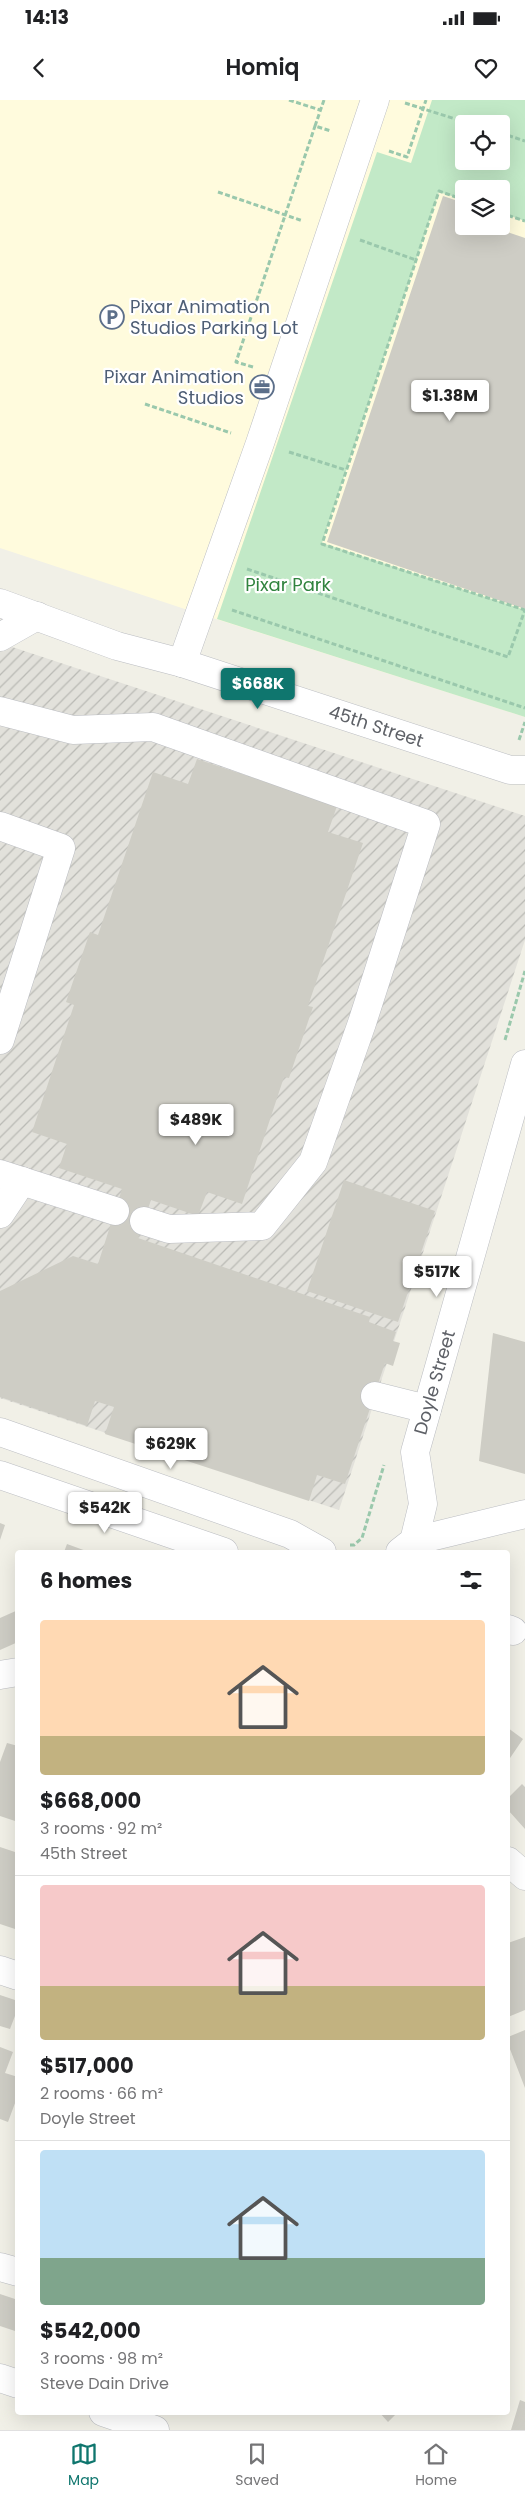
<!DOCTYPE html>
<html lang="en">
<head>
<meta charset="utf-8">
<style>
	:root { --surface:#fff; --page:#f6f6f6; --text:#202124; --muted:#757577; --line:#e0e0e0; --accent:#0f766e }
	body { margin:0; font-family:Poppins,sans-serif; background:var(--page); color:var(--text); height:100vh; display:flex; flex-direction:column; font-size:19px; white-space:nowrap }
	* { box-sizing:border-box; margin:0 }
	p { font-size:16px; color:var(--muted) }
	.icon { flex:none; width:28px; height:28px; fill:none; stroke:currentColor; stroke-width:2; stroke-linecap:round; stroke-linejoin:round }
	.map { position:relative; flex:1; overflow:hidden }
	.drawer { position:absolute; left:15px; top:1450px; width:495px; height:865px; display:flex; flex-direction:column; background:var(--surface); border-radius:5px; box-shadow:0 5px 20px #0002 }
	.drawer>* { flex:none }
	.tools { position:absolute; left:455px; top:15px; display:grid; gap:10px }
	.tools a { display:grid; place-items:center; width:55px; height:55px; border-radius:5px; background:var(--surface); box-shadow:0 5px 20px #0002; font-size:25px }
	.price { position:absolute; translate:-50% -42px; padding:0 11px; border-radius:5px; background:#fff; color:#222; font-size:16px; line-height:32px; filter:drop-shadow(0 1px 2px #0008) }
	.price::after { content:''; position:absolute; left:50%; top:30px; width:15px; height:11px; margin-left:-8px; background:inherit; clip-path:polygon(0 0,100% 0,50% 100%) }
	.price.active { background:var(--accent); color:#fff }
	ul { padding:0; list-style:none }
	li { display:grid; align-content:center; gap:10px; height:265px; padding:0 25px }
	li+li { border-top:1px solid var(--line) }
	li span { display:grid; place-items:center; height:155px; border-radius:5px; color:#555 }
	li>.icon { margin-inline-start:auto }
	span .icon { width:90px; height:90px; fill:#fffc; stroke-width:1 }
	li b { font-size:21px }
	h2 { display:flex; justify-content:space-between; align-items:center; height:60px; padding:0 25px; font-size:21px }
	.status { display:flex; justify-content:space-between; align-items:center; height:35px; padding:0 25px; background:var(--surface); direction:ltr }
	.status svg { height:14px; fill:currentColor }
	header { display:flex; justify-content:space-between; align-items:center; height:65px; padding:0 25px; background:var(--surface); font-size:22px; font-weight:600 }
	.tab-bar { display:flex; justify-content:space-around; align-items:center; height:70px; border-top:1px solid var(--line); background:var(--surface); font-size:14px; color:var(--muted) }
	.tab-bar a { display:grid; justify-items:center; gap:2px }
	.tab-bar .active { color:var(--accent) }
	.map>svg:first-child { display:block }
</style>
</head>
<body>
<div class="status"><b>14:13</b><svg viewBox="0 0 49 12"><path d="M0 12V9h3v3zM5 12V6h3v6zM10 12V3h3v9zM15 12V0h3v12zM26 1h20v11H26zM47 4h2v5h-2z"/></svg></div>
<header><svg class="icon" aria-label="back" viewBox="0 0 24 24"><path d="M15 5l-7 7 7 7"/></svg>Homiq<svg class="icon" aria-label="heart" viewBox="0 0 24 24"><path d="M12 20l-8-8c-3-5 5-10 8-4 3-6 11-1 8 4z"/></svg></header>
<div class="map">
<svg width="525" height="2330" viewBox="0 0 525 2330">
	<defs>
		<pattern id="industrial-furrows" width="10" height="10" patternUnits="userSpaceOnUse" patternTransform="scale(1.25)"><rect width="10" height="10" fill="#e2e1db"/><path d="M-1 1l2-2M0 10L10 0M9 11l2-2" fill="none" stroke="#babab5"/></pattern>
	</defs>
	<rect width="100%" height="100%" fill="#f1f0e7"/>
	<path fill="#fffbdd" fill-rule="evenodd" d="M 0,0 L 525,0 L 525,617 L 200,514 L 0,448 ZM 464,24 L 501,24 L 501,61 L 464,61 ZM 464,89 L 501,89 L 501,126 L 464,126 Z"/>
	<path fill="url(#industrial-furrows)" d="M 0,543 L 525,716 L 525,840 L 339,1410 L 0,1298 Z"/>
	<path fill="#c2e9c7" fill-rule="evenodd" d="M 432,0 L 525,0 L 525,121 L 501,113 L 501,89 L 464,89 L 464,100 L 439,92 L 322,443 L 525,510 L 525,617 L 217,519 L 377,52 L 411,63 ZM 464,24 L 501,24 L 501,61 L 464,61 Z"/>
	<path fill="#cecdc5" d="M 443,96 L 464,103 L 464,126 L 489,126 L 525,138 L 525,509 L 327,442 Z
		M 197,659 L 337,706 L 328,732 L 363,743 L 308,906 L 313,907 L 289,978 L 284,977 L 242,1104 L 207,1092 L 198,1116 L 151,1100 L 138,1138 L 370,1217 L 369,1222 L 396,1232 L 393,1241 L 400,1243 L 393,1266 L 385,1263 L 345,1384 L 317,1375 L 309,1401 L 105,1334 L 114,1307 L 95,1301 L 87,1326 L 0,1297 L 0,1191 L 73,1156 L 98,1164 L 122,1089 L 59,1068 L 67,1044 L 32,1032 L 74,905 L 66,902 L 90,832 L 98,835 L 153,672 L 188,684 Z
		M 344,1080 L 435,1111 L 398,1222 L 307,1191 Z
		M 493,1233 L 525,1242 L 525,1374 L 479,1361 Z
		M 0,1423 L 5,1425 L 0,1440 Z
		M 67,1444 L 89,1452 L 64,1452 Z
		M 18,1510 L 18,1542 L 0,1550 L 0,1518 Z
		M 508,1628 L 523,1639 L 508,1661 Z
		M 7,1643 L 18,1646 L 18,1722 L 0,1716 L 0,1662 Z
		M 522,1684 L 525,1687 L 525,1729 L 508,1710 L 508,1698 Z
		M 0,1747 L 18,1753 L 18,1830 L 0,1824 Z
		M 525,1837 L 525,1910 L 508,1917 L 508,1843 Z
		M 0,1895 L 18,1901 L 18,1908 L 10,1929 L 0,1926 Z
		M 525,1930 L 525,1988 L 508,1944 L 508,1937 Z
		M 0,1947 L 13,1952 L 5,1973 L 18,1977 L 18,1995 L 8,2022 L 0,2019 Z
		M 0,2194 L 18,2200 L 18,2232 L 0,2226 Z
		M 520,2300 L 525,2302 L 525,2330 L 511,2330 Z
		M 379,2312 L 398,2312 L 388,2322 Z"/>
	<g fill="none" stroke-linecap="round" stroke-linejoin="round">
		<g stroke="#bbbdc2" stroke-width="29">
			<g id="minor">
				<path id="s1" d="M 0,503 L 117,546 L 182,563 L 510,670 L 525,670"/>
				<path d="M 0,537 L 37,516"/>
				<path d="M 182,563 L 260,343 L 375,0"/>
				<path d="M 0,611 L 73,630 L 153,627 L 426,724 L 362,923 L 313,1062 L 262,1126 L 169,1129 L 144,1121"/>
				<path d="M 0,726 L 61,748 L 0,940"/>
				<path d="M 0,1074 L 115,1111"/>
				<path d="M 0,1114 L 22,1081"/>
				<path d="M 375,1296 L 427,1309"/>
				<path d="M 0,1332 L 290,1434 L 322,1452"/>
				<path d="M 0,1375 L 224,1452"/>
				<path d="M 414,1441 L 525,1414"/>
				<path id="s2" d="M 400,1452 L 414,1441 L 423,1404 L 415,1352 L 525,964"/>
				<path d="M 508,1529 L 513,1531"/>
				<path d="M 0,1575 L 18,1572"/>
				<path d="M 508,1761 L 525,1776"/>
				<path d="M 0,1870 L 18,1876"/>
				<path d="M 0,2167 L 18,2172"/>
				<path d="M 0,2278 L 18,2284"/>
				<path d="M 103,2312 L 155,2330"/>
			</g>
		</g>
		<path stroke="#9ac8ac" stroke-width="3" stroke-dasharray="5 2.5" stroke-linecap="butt" d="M 289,0 L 320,10
			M 324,0 L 315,26 L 331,31
			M 405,3 L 471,24
			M 501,33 L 525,41
			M 389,51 L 407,57 L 426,0
			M 218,92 L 303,121
			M 464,100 L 439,91 L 322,444 L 525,510
			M 501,113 L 525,121
			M 360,140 L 416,160
			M 253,267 L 236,262 L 315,26
			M 145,304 L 231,333
			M 289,352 L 346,370
			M 247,469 L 508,557 L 525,510
			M 232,510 L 525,608
			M 519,640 L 525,622
			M 505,940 L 525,871
			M 350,1445 L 354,1445 L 362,1438 L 384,1365"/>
		<use href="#minor" stroke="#fff" stroke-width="28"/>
	</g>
	<defs>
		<g id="parking-ring" transform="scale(1.25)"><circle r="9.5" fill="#fff" stroke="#5c6f8a" stroke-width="1.5"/><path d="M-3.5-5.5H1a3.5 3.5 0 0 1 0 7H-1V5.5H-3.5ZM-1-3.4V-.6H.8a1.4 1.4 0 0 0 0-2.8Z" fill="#5c6f8a"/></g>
		<g id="office-ring" transform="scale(1.25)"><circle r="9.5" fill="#fff" stroke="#5c6f8a" stroke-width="1.5"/><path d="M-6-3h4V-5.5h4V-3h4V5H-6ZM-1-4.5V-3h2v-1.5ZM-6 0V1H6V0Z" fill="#5c6f8a"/></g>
	</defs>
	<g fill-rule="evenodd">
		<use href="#parking-ring" x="112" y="217"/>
		<use href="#office-ring" x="262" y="287"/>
	</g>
	<g text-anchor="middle" stroke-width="4.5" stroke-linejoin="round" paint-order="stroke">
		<g font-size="18" fill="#4e5e75" stroke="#fff" text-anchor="start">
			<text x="130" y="213">Pixar Animation<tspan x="130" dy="21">Studios Parking Lot</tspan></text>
			<text x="244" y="283" text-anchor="end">Pixar Animation<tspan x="244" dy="21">Studios</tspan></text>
		</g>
		<g font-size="18" fill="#30833e" stroke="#fff">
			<text x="288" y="491">Pixar Park</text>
		</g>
		<g font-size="18" fill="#5e6167" stroke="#fff">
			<text dy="6" stroke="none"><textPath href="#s1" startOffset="396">45th Street</textPath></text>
			<text dy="6" stroke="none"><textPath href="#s2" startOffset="181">Doyle Street</textPath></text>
		</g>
	</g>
</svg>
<div class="tools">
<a><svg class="icon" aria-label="locate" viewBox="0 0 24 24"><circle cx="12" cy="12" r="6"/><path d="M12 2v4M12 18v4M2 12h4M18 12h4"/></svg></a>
<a><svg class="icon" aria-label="layers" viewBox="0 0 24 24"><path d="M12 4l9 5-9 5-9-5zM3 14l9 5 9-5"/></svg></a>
</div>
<b class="price" style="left:450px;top:322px">$1.38M</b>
<b class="price active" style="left:258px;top:610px">$668K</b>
<b class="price" style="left:196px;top:1046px">$489K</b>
<b class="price" style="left:437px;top:1198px">$517K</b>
<b class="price" style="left:171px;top:1370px">$629K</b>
<b class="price" style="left:105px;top:1434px">$542K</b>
<section class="drawer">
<h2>6 homes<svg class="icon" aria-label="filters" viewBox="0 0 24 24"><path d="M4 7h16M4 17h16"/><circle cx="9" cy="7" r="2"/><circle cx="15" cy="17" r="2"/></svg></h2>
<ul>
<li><span style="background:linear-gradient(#ffd9b3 75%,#c2b280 0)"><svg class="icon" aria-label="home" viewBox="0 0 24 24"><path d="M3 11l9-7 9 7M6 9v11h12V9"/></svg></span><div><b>$668,000</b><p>3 rooms · 92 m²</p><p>45th Street</p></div></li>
<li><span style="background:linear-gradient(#f6c9c9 65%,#c2b280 0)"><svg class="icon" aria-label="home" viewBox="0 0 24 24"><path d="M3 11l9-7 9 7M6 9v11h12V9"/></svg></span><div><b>$517,000</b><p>2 rooms · 66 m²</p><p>Doyle Street</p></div></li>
<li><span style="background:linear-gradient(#bfe0f5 70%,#7fa58c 0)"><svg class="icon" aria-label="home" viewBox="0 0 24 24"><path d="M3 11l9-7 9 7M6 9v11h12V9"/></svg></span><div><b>$542,000</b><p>3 rooms · 98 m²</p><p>Steve Dain Drive</p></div></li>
</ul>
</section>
</div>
<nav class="tab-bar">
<a class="active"><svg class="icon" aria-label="map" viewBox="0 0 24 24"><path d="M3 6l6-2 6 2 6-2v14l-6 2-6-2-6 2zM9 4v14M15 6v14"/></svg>Map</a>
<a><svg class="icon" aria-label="saved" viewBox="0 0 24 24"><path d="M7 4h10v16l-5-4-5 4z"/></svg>Saved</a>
<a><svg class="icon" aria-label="home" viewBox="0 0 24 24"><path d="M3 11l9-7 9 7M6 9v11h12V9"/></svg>Home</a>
</nav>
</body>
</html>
